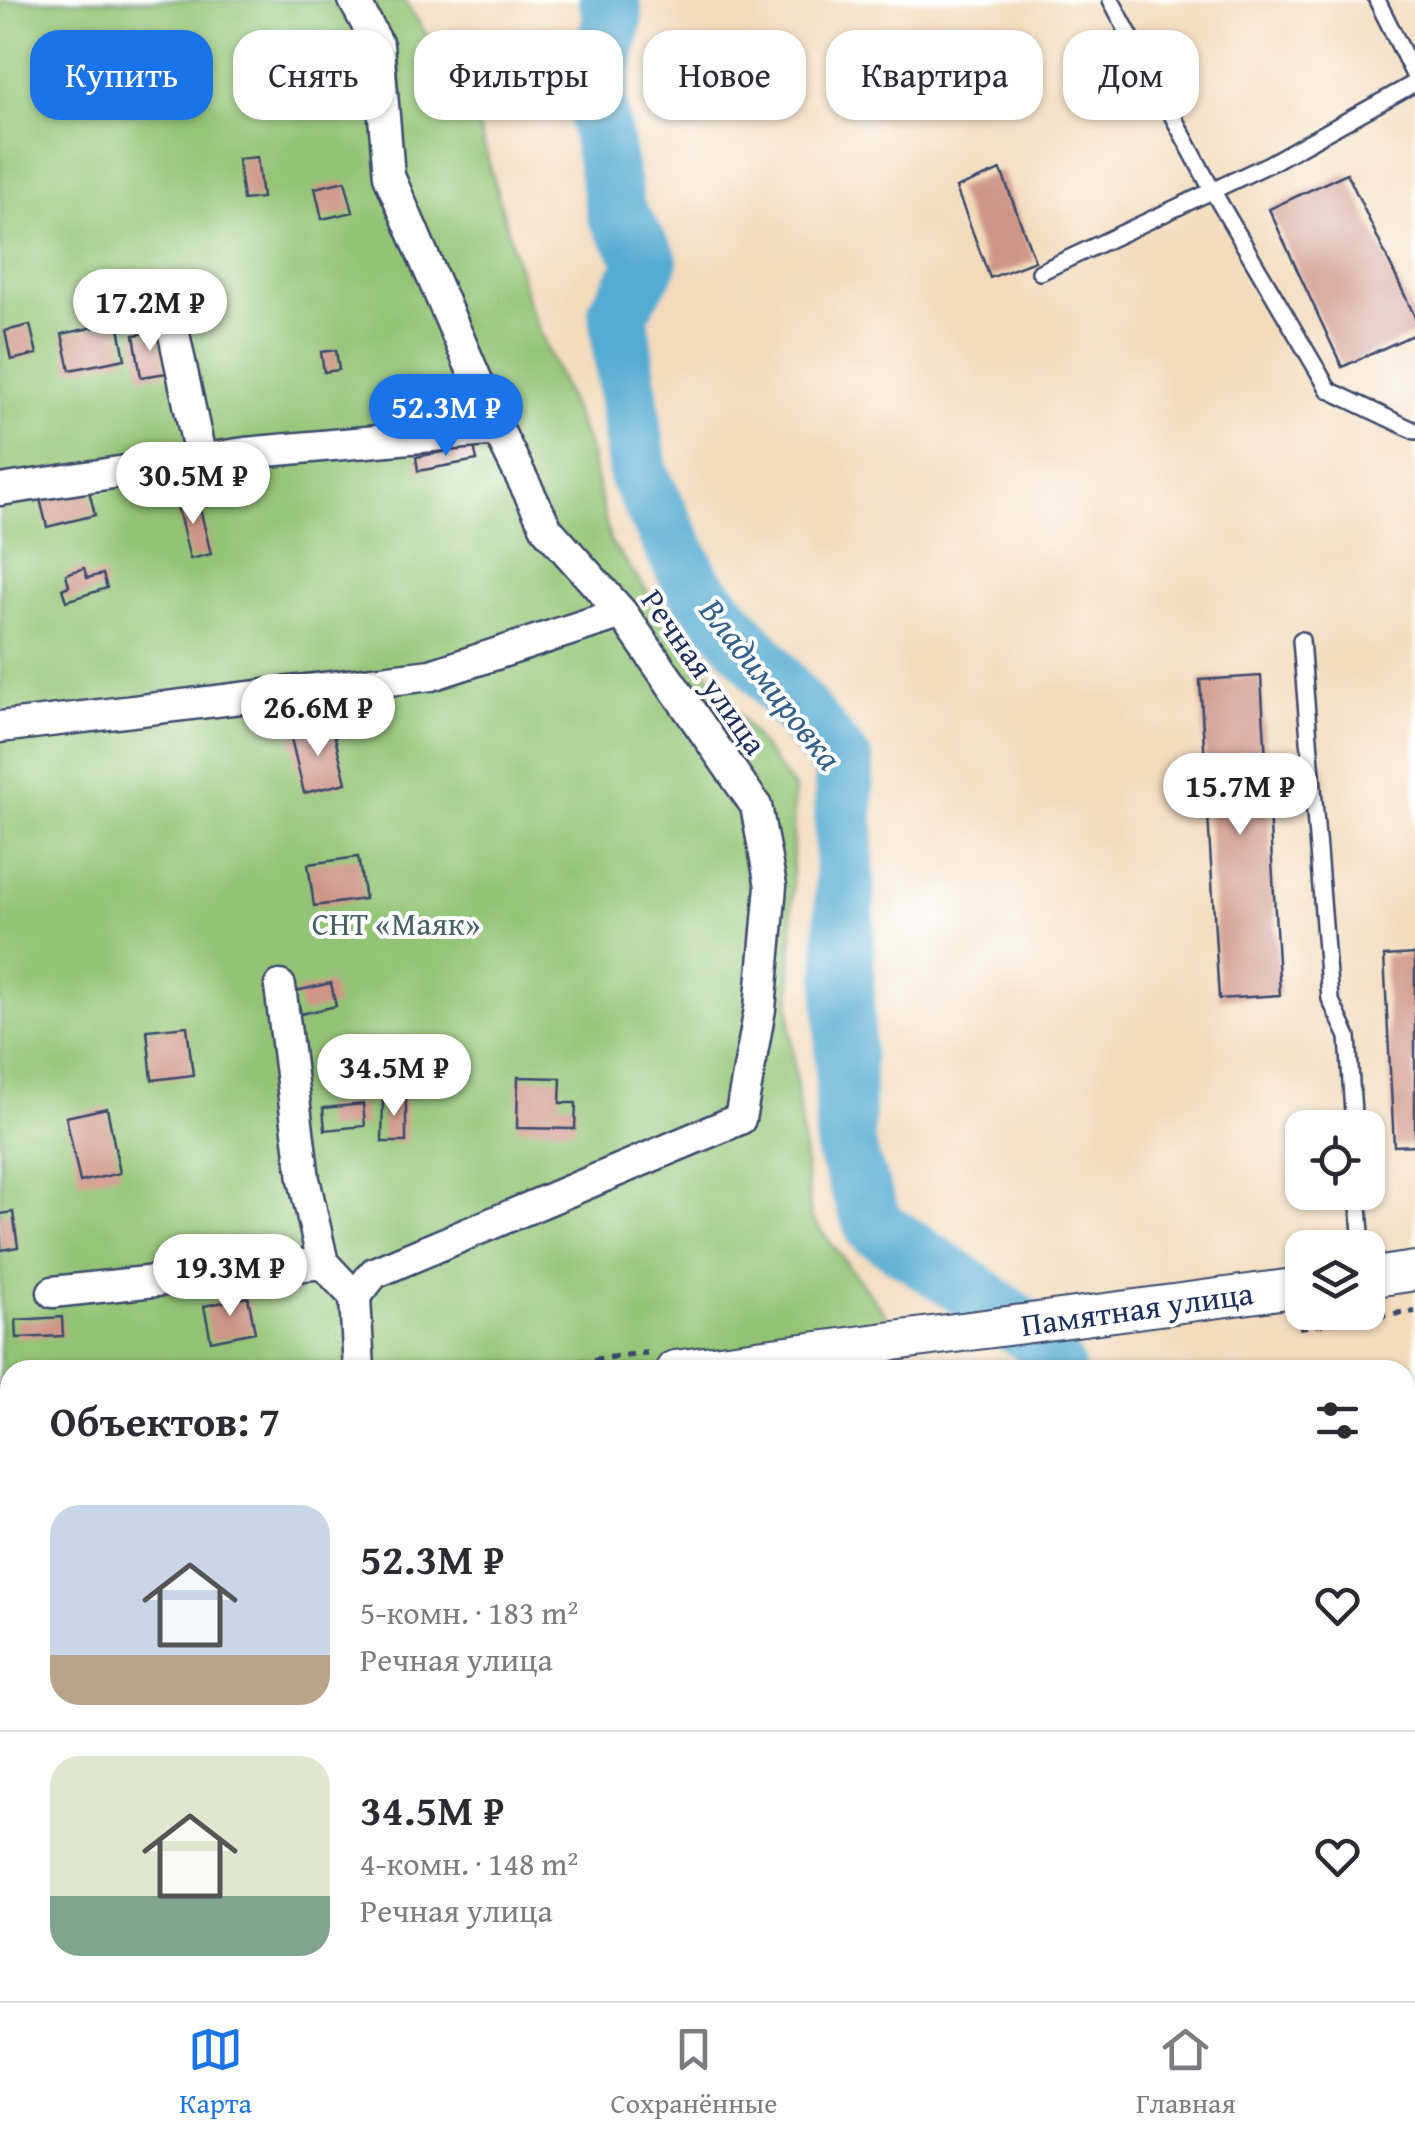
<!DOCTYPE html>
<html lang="ru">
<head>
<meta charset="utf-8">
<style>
	:root { --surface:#fff; --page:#f2f2f3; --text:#2b2b33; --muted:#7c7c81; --line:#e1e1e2; --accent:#1a73e8 }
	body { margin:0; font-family:"Gentium Book Plus",serif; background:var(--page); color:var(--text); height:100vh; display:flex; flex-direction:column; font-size:38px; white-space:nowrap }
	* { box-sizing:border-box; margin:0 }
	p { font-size:32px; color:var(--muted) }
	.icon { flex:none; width:55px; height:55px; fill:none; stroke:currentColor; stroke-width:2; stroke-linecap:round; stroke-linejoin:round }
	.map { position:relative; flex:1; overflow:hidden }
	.side { position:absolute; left:0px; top:1360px; width:1415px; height:642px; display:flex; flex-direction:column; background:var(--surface); border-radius:30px 30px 0 0; box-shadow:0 2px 8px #0004 }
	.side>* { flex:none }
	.hud { position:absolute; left:30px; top:30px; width:1355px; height:90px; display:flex; gap:20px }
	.fabs { position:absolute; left:1285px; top:1110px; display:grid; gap:20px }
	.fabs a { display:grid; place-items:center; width:100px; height:100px; border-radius:20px; background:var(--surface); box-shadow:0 2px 8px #0004; font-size:50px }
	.price { position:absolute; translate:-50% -85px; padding:0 22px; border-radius:35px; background:#fff; color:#222; font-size:32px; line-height:65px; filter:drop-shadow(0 2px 5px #0008) }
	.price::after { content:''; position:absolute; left:50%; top:60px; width:30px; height:22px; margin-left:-15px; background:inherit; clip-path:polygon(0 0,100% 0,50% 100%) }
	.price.active { background:var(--accent); color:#fff }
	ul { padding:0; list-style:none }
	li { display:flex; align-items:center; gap:30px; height:250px; padding:0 50px }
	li+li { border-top:2px solid var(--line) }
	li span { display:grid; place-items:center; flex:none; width:280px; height:200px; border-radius:30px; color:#555 }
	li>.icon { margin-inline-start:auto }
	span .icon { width:120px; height:120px; fill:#fffc; stroke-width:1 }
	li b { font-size:42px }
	h2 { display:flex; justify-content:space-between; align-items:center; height:120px; padding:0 50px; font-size:42px }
	.pill { padding:0 35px; border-radius:30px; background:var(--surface); box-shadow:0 2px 8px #0004; font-size:35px; line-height:90px }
	.pill.active { background:var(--accent); color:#fff }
	.tabs { display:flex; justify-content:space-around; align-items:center; height:140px; border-top:2px solid var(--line); background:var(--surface); font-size:28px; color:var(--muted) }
	.tabs a { display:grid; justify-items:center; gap:5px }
	.tabs .active { color:var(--accent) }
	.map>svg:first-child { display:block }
</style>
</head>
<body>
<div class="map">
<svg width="1415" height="2001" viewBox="0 0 1415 2001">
	<rect width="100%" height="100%" fill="#fff"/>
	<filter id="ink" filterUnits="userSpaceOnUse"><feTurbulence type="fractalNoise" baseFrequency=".01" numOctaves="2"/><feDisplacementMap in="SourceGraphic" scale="20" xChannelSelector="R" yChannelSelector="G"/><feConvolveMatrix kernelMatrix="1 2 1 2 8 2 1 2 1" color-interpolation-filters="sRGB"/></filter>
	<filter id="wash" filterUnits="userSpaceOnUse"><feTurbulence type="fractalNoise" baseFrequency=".0048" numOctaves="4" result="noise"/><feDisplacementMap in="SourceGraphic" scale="40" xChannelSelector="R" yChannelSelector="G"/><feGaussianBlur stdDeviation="2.25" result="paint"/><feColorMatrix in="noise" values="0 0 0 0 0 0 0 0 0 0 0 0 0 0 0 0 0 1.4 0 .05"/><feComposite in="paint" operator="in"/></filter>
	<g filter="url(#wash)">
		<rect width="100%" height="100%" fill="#f3dbbc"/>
		<path fill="#93c474" stroke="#577a69" stroke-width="2.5" d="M 0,0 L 404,0 L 472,103 L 529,305 L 590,451 L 610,541 L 794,789 L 790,1026 L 811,1217 L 906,1341 L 672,1370 L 10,1370 L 10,1459 L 0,1460 Z"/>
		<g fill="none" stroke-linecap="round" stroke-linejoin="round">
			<path stroke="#54abd1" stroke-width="60" d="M 608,0 L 613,15 L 595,98 L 616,212 L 648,262 L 618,313 L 638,474 L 694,586 L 760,661 L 844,765 L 845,1147 L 874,1226 L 959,1282 L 1041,1341 L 1055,1370
				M 1405,1944 L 1415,1962"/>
		</g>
		<g id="blocks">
			<path fill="#cf9688" d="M 257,157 L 262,198 L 243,200 L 238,159 Z
				M 1001,170 L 1035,261 L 990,278 L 956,188 Z
				M 1347,173 L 1415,317 L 1415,334 L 1342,367 L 1269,209 Z
				M 345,181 L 353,212 L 322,219 L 315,188 Z
				M 118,322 L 125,359 L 70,370 L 62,334 Z
				M 30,325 L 37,354 L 11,360 L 5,331 Z
				M 160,331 L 167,373 L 141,377 L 134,335 Z
				M 336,350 L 339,370 L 324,372 L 321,352 Z
				M 474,446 L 477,460 L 418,471 L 416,457 Z
				M 87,483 L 95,515 L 47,527 L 39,495 Z
				M 197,496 L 211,554 L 190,559 L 176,501 Z
				M 84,568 L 87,578 L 103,574 L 107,588 L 66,601 L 62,589 L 69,586 L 66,574 Z
				M 1261,676 L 1280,995 L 1219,999 L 1200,680 Z
				M 332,725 L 346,783 L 304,793 L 290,734 Z
				M 358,857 L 365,899 L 314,906 L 308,864 Z
				M 1415,954 L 1415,1145 L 1394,1146 L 1384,956 Z
				M 331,983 L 336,1006 L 301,1014 L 296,991 Z
				M 187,1026 L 193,1075 L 152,1080 L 147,1030 Z
				M 518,1077 L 561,1078 L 560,1103 L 576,1103 L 575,1129 L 517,1128 Z
				M 383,1096 L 406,1096 L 406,1142 L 382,1142 Z
				M 363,1104 L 365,1126 L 325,1130 L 323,1108 Z
				M 107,1108 L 120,1173 L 80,1182 L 66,1117 Z
				M 13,1212 L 18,1247 L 1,1250 L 0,1214 Z
				M 248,1297 L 255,1332 L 211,1341 L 204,1306 Z
				M 62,1317 L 63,1336 L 17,1338 L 16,1320 Z"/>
		</g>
	</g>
	<g filter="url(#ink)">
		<use href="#blocks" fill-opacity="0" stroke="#3b496c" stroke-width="2.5"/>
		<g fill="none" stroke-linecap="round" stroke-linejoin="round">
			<g stroke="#3b496c" stroke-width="20">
				<path id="service" d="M 1111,0 L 1212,190 L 1329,390 L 1415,431
					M 1377,0 L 1415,77
					M 1040,272 L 1269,164 L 1415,83
					M 1301,640 L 1330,999 L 1348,1037 L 1354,1128
					M 1358,1192 L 1362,1248
					M 1004,1992 L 1006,2001"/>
			</g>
			<g stroke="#3b496c" stroke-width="35">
				<path id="minor" d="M 354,0 L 378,45 L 389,176 L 498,430 L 547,529 L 622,613 L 756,806 L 771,886 L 760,1009 L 740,1119 L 374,1273 L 355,1297 L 359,1370
					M 171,320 L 201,460
					M 0,490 L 245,453 L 498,430
					M 0,727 L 431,675 L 622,613
					M 280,986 L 304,1179 L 323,1263 L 355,1297
					M 53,1292 L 323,1263"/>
			</g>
			<g stroke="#3b496c" stroke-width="42">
				<path id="tertiary" d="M 1368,1278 L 1415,1271
					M 675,1370 L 1302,1287
					M 0,1460 L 10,1459"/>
			</g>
			<path stroke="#3b496c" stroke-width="6" stroke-dasharray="8 8" stroke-linecap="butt" d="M 1299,1327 L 1415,1311
				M 514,1370 L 647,1353
				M 0,1514 L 10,1515"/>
			<use href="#service" stroke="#fff" stroke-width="15"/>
			<use href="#minor" stroke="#fff" stroke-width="30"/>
			<use href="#tertiary" stroke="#fff" stroke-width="38"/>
		</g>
	</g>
	<g text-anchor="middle" stroke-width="8" stroke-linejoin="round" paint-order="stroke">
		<g font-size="32" fill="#1b2f5e" stroke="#fff">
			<text transform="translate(704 672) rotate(55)" y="11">Речная улица</text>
			<text transform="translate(1137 1309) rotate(-8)" y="11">Памятная улица</text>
		</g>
		<g font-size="32" fill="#456366" stroke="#fff">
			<text x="396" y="935">СНТ «Маяк»</text>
		</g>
		<g font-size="35" font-style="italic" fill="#32618c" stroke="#fff">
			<text transform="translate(771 684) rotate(52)" y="12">Владимировка</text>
		</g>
	</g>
</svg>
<div class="fabs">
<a><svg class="icon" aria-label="locate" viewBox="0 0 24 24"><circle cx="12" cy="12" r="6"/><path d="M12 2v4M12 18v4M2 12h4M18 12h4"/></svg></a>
<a><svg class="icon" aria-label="layers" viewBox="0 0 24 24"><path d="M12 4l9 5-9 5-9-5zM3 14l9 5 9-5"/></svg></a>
</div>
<b class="price" style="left:150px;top:354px">17.2M ₽</b>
<b class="price active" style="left:446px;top:459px">52.3M ₽</b>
<b class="price" style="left:193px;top:527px">30.5M ₽</b>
<b class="price" style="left:318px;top:759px">26.6M ₽</b>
<b class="price" style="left:1240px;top:838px">15.7M ₽</b>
<b class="price" style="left:394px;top:1119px">34.5M ₽</b>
<b class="price" style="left:230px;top:1319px">19.3M ₽</b>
<div class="hud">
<a class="pill active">Купить</a>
<a class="pill">Снять</a>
<a class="pill">Фильтры</a>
<a class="pill">Новое</a>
<a class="pill">Квартира</a>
<a class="pill">Дом</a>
</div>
<section class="side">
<h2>Объектов: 7<svg class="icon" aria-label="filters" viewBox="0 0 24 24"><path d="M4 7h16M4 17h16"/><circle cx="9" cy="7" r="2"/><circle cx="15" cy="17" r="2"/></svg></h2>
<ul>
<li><span style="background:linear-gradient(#c9d6e8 75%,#b9a48a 0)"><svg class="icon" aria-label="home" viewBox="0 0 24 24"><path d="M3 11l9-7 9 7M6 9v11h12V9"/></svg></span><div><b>52.3M ₽</b><p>5-комн. · 183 m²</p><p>Речная улица</p></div><svg class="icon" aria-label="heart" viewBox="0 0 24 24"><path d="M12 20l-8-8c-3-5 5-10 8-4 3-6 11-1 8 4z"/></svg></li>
<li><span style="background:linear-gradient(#dfe7d0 70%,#7fa58c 0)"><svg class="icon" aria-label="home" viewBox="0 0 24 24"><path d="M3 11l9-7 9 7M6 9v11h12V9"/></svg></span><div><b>34.5M ₽</b><p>4-комн. · 148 m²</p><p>Речная улица</p></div><svg class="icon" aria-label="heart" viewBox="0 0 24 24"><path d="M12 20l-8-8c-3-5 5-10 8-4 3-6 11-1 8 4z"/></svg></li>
</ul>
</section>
</div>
<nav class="tabs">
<a class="active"><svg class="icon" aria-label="map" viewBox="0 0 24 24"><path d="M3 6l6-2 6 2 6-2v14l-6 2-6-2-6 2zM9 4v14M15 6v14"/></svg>Карта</a>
<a><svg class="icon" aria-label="saved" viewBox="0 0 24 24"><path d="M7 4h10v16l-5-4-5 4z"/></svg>Сохранённые</a>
<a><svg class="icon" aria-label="home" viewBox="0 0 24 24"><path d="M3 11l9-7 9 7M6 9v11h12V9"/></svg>Главная</a>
</nav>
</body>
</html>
